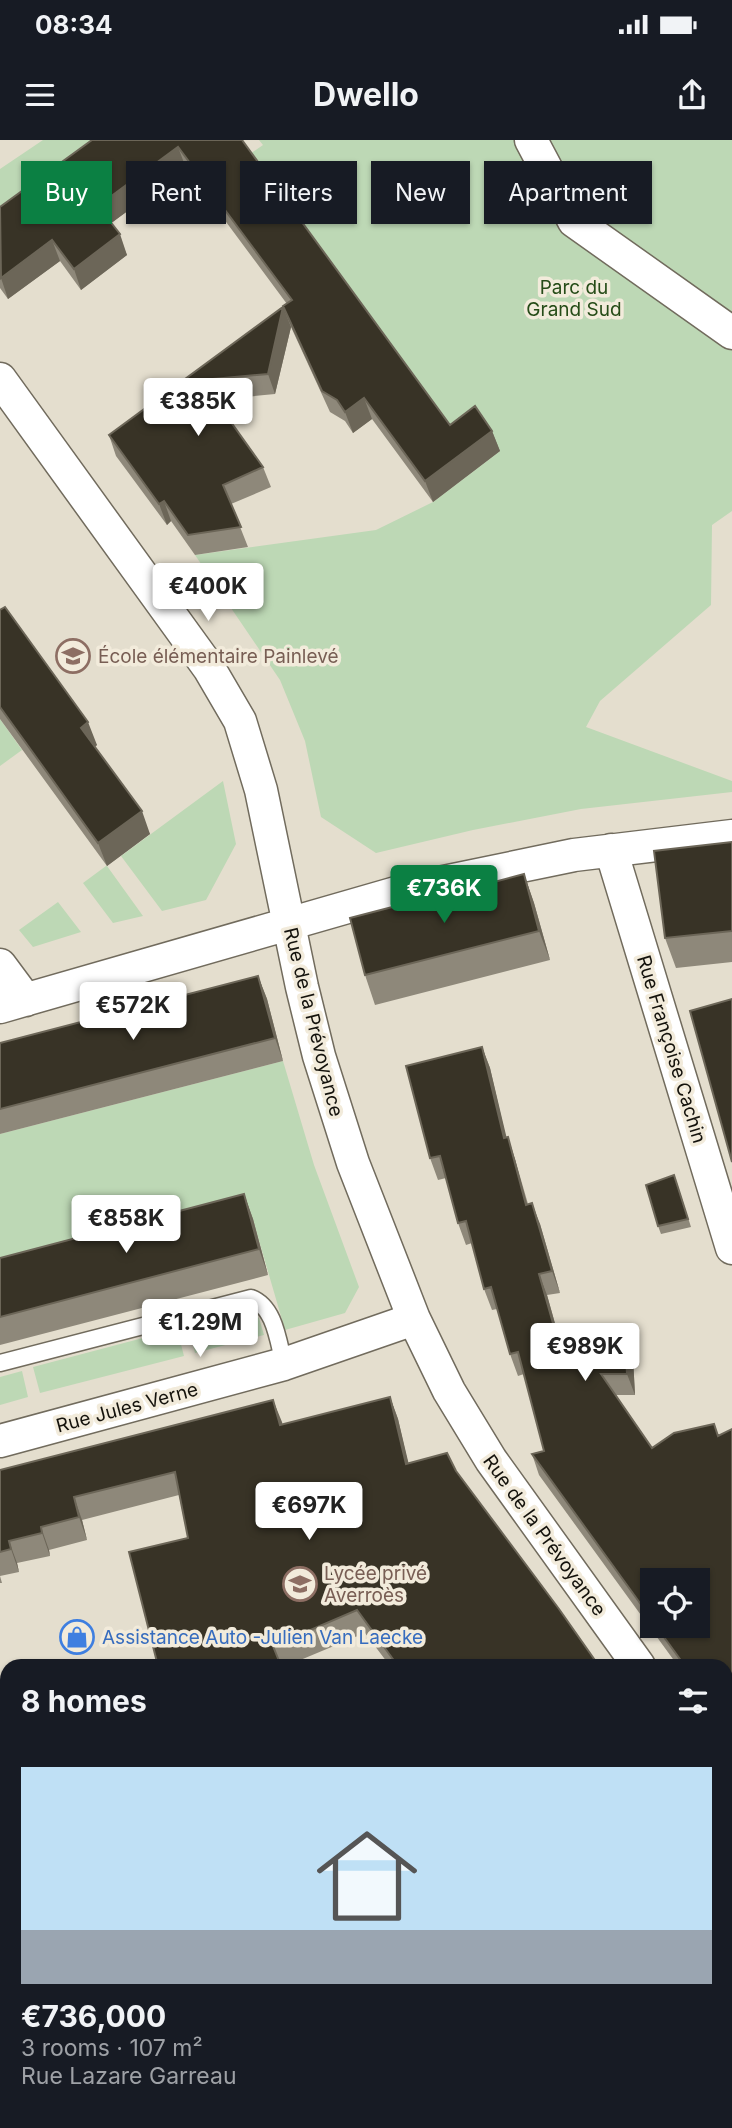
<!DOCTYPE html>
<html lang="en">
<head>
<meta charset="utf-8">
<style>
	:root { --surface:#171b24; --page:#20242c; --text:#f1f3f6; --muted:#9ea1a6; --accent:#0b8043 }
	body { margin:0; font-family:Inter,sans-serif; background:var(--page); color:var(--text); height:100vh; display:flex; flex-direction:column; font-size:26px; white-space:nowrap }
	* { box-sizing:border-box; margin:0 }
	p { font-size:23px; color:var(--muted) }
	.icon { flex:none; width:38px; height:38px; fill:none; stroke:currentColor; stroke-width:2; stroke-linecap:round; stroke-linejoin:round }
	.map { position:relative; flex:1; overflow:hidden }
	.side { position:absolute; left:0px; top:1519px; width:733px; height:469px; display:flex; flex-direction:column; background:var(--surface); border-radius:21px 21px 0 0; box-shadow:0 2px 5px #0004 }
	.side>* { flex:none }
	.hud { position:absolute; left:21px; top:21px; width:691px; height:63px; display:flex; gap:14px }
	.buttons { position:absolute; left:640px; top:1428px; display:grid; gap:14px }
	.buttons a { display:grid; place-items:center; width:70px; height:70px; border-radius:0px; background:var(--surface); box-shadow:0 2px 5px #0004; font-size:35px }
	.price { position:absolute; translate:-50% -60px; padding:0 16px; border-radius:7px; background:#fff; color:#222; font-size:23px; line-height:46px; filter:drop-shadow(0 2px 4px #0008) }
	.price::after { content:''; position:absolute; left:50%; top:42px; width:21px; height:16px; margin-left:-10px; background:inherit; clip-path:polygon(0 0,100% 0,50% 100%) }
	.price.active { background:var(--accent); color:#fff }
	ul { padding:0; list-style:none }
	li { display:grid; align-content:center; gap:14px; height:371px; padding:0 21px }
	li span { display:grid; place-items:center; height:217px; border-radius:0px; color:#555 }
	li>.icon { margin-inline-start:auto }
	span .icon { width:126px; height:126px; fill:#fffc; stroke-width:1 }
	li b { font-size:30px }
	h2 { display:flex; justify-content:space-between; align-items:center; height:84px; padding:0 21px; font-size:30px }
	.chip { padding:0 24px; border-radius:0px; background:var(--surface); box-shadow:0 2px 5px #0004; font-size:24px; line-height:63px }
	.chip.active { background:var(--accent); color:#fff }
	.status { display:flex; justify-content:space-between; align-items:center; height:49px; padding:0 35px; background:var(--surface); direction:ltr }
	.status svg { height:19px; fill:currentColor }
	header { display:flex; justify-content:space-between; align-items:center; height:91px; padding:0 21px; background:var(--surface); font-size:32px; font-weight:700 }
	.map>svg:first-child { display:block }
</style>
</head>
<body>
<div class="status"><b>08:34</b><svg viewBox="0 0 49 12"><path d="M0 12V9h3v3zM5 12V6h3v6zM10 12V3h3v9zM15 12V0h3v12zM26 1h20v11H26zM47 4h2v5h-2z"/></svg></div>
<header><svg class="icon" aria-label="menu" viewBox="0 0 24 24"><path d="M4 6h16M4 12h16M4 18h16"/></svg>Dwello<svg class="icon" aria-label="share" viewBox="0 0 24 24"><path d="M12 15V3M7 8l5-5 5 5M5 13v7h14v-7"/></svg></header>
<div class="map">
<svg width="732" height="1988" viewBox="0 0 732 1988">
	<rect width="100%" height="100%" fill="#e4dece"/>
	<path fill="#bdd8b5" d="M 43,0 L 128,0 L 0,93 L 0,29 Z
		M 259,0 L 732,0 L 732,371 L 712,385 L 711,465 L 600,561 L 586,587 L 732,641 L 732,652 L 581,669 L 473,690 L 376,713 L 321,677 L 305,601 L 280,540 L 195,415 L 376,390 L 433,362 L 500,311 L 457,305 L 247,16 L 263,5 Z
		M 0,579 L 22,610 L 0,626 Z
		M 223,641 L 236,704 L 206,760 L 162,771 L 121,716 Z
		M 106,726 L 107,726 L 143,776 L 113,783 L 83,743 Z
		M 58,762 L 81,792 L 33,807 L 19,790 Z
		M 283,921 L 314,1025 L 359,1147 L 345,1173 L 285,1190 L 253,1080 L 0,1145 L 0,994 Z
		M 243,1172 L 259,1178 L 264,1195 L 195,1213 L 188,1186 Z
		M 177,1189 L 184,1216 L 40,1253 L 33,1227 Z
		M 22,1231 L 28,1257 L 0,1265 L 0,1237 Z"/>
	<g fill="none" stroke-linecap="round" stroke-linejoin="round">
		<g stroke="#716b5d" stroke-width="19">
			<path id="lane" d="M 0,1223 L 251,1158 C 275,1167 278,1201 284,1224"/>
		</g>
		<g stroke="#716b5d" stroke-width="35">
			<path id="street" d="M 531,0 L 574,81 L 732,193
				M 0,239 L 209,528 L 240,581 L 261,650 L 302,847 L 319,916 L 353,1023 L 414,1179 L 449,1251 L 491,1320 L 639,1526
				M 611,710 L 732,1108
				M 0,825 L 26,860
				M 0,867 L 410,749 L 574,715 L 732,696
				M 0,1301 L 284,1224 L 414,1179
				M 726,1645 L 732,1653"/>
		</g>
		<use href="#lane" stroke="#fff" stroke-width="16"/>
		<use href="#street" stroke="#fff" stroke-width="32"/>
	</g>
	<path fill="#8e887a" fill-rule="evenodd" d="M 92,0 L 242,0 L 450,285 L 492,291 L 500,311 L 433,362 L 372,279 L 353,293 L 345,281 L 330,272 L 291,187 L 275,254 L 215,260 L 263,327 L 271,347 L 231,364 L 248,407 L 195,415 L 171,381 L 167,385 L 116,316 L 109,295 L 287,164 L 186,28 L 111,83 L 127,115 L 81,150 L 60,121 L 8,159 L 0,148 L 0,67 Z
		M 0,470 L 97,605 L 95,607 L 150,694 L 107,726 L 0,579 Z
		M 732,702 L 732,822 L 676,828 L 665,798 Z
		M 524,734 L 534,763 L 550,820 L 375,865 L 365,835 L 405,766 Z
		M 258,836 L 267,859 L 283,921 L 0,994 L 0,903 Z
		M 482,907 L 490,928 L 506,998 L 515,1019 L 528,1064 L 540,1084 L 560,1153 L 547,1155 L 560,1201 L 633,1218 L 635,1255 L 616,1255 L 652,1308 L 718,1296 L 732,1289 L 732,1601 L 726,1593 L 726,1526 L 678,1526 L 539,1335 L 532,1314 L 544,1311 L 524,1234 L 518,1236 L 510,1214 L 497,1169 L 492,1170 L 484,1149 L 472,1103 L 466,1105 L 458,1083 L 446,1038 L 438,1040 L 430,1018 ZM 653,1440 L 698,1486 L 653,1486 Z
		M 677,1043 L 691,1087 L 661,1094 L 658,1086 Z
		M 244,1054 L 253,1079 L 268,1135 L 0,1205 L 0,1118 Z
		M 390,1257 L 398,1279 L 408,1323 L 456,1331 L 599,1526 L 390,1526 L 365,1493 L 286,1526 L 158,1526 L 188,1398 L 179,1355 L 82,1380 L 87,1400 L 49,1410 L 50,1416 L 17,1423 L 19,1432 L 0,1436 L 2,1443 L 0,1443 L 0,1330 L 282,1285 Z
		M 7,1555 L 7,1670 L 0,1673 L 0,1558 Z"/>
	<path fill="#6c6658" d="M 178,7 L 186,28 L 106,87 L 98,66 Z
		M 120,94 L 127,115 L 81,150 L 74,129 Z
		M 52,100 L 60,121 L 8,159 L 1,138 Z
		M 283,167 L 291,187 L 275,254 L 268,234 Z
		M 364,258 L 372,279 L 353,293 L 345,272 Z
		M 492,291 L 500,311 L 433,362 L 425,341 Z
		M 164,361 L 171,381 L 167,385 L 159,364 Z
		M 88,582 L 97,605 L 89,611 L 81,588 Z
		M 142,671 L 150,694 L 107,726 L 98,703 Z
		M 524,734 L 534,763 L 550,820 L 539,791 Z
		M 258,836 L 267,859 L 283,921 L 275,898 Z
		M 482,907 L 490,928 L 512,1020 L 504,998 Z
		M 508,997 L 515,1019 L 533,1086 L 526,1065 Z
		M 244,1054 L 253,1079 L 268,1135 L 259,1109 Z
		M 532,1063 L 540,1084 L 560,1153 L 552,1131 Z
		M 539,1134 L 547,1155 L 566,1223 L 558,1201 Z
		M 625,1197 L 633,1218 L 635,1255 L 627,1234 Z
		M 390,1257 L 398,1279 L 414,1346 L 406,1324 Z
		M 273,1260 L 282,1282 L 288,1308 L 280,1285 Z
		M 74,1357 L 82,1380 L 87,1400 L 79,1377 Z
		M 41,1387 L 49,1410 L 50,1416 L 42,1393 Z
		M 9,1401 L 17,1423 L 19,1432 L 11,1409 Z
		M 732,1735 L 732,1763 L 726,1767 L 726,1739 Z"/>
	<path fill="#383326" stroke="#6c6658" stroke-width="2" d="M 92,0 L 242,0 L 450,285 L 475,266 L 492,291 L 425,341 L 364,258 L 345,272 L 337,260 L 322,251 L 283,166 L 292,160 L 178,7 L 98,66 L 120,94 L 74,129 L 52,100 L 1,138 L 0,67 Z
		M 283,167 L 268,234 L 201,240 L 263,327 L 223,345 L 241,387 L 188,395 L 164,361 L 159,364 L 109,295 Z
		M 5,467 L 88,582 L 81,588 L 142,671 L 98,703 L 0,567 L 0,470 Z
		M 732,702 L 732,791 L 665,798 L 654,711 Z
		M 524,734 L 539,791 L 365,835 L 350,778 L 404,764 L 405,766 Z
		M 258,836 L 275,898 L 0,969 L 0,903 Z
		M 732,859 L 732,1022 L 690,871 Z
		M 482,907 L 504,998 L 508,997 L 526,1065 L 532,1063 L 552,1131 L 539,1134 L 558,1201 L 625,1197 L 627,1234 L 601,1234 L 652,1308 L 674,1293 L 714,1284 L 718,1296 L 732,1289 L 732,1590 L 726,1582 L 726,1526 L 685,1526 L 656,1486 L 698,1486 L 698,1440 L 653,1440 L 653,1481 L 532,1314 L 544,1311 L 518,1212 L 510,1214 L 491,1147 L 484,1149 L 466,1081 L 458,1083 L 440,1016 L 430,1018 L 406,926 Z
		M 674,1035 L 688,1079 L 658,1086 L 646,1045 Z
		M 244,1054 L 259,1109 L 0,1177 L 0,1118 Z
		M 390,1257 L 406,1324 L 447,1313 L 456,1331 L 559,1469 L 599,1526 L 398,1526 L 357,1470 L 273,1506 L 281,1526 L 158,1526 L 129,1412 L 188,1398 L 175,1332 L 74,1357 L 79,1377 L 41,1387 L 42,1393 L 9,1401 L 11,1409 L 0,1412 L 0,1330 L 273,1260 L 280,1285 Z
		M 7,1555 L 7,1656 L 2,1646 L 0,1647 L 0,1558 Z
		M 726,1701 L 732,1709 L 732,1735 L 726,1739 Z
		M 726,1846 L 732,1854 L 732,1988 L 44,1988 L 60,1981 L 726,1981 Z"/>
	<defs>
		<g id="school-ring" transform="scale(1.75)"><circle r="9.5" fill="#f2ebdb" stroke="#8d6e63" stroke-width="1.5"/><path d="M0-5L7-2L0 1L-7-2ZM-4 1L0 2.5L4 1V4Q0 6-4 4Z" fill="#8d6e63"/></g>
		<g id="shop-ring" transform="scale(1.75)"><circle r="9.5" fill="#f2ebdb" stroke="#3f7fe0" stroke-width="1.5"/><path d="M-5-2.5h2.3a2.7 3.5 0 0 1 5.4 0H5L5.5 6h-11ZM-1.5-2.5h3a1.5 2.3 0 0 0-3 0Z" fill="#3f7fe0"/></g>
	</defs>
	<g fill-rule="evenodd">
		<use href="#school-ring" x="73" y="516"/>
		<use href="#school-ring" x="300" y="1444"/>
		<use href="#shop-ring" x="77" y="1497"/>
	</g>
	<g text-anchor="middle" stroke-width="7" stroke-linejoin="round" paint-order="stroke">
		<g font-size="19" fill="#264c18" stroke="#f2ebdb">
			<text x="574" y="154">Parc du<tspan x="574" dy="22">Grand Sud</tspan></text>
		</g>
		<g font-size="19" fill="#785e54" stroke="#f2ebdb" text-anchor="start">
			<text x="98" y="523">École élémentaire Painlevé</text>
			<text x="324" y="1440">Lycée privé<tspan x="324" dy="22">Averroès</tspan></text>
		</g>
		<g font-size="19" fill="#14120c" stroke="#f2ebdb">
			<text transform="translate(314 882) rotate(76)" y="7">Rue de la Prévoyance</text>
			<text transform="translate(672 909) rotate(73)" y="7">Rue Françoise Cachin</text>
			<text transform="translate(127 1267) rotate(-15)" y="7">Rue Jules Verne</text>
			<text transform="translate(545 1395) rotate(54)" y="7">Rue de la Prévoyance</text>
		</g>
		<g font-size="19" fill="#366cbe" stroke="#f2ebdb" text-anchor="start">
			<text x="102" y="1504">Assistance Auto -Julien Van Laecke</text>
		</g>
	</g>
</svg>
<div class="buttons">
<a><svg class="icon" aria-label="locate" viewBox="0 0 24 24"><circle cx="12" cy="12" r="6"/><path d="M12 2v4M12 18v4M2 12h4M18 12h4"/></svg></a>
</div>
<b class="price" style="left:198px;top:298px">€385K</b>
<b class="price" style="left:208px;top:483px">€400K</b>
<b class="price active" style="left:444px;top:785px">€736K</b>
<b class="price" style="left:133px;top:902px">€572K</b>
<b class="price" style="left:126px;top:1115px">€858K</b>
<b class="price" style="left:200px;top:1219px">€1.29M</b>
<b class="price" style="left:585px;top:1243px">€989K</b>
<b class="price" style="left:309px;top:1402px">€697K</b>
<div class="hud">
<a class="chip active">Buy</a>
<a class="chip">Rent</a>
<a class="chip">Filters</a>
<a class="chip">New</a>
<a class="chip">Apartment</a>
</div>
<section class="side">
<h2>8 homes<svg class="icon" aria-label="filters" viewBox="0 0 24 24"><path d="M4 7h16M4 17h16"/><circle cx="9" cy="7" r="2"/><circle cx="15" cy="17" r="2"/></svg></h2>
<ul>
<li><span style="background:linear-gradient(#bfe0f5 75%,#9aa5b1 0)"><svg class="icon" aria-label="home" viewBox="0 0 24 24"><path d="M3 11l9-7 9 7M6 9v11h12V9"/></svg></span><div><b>€736,000</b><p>3 rooms · 107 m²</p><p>Rue Lazare Garreau</p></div></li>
</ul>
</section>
</div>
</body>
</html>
